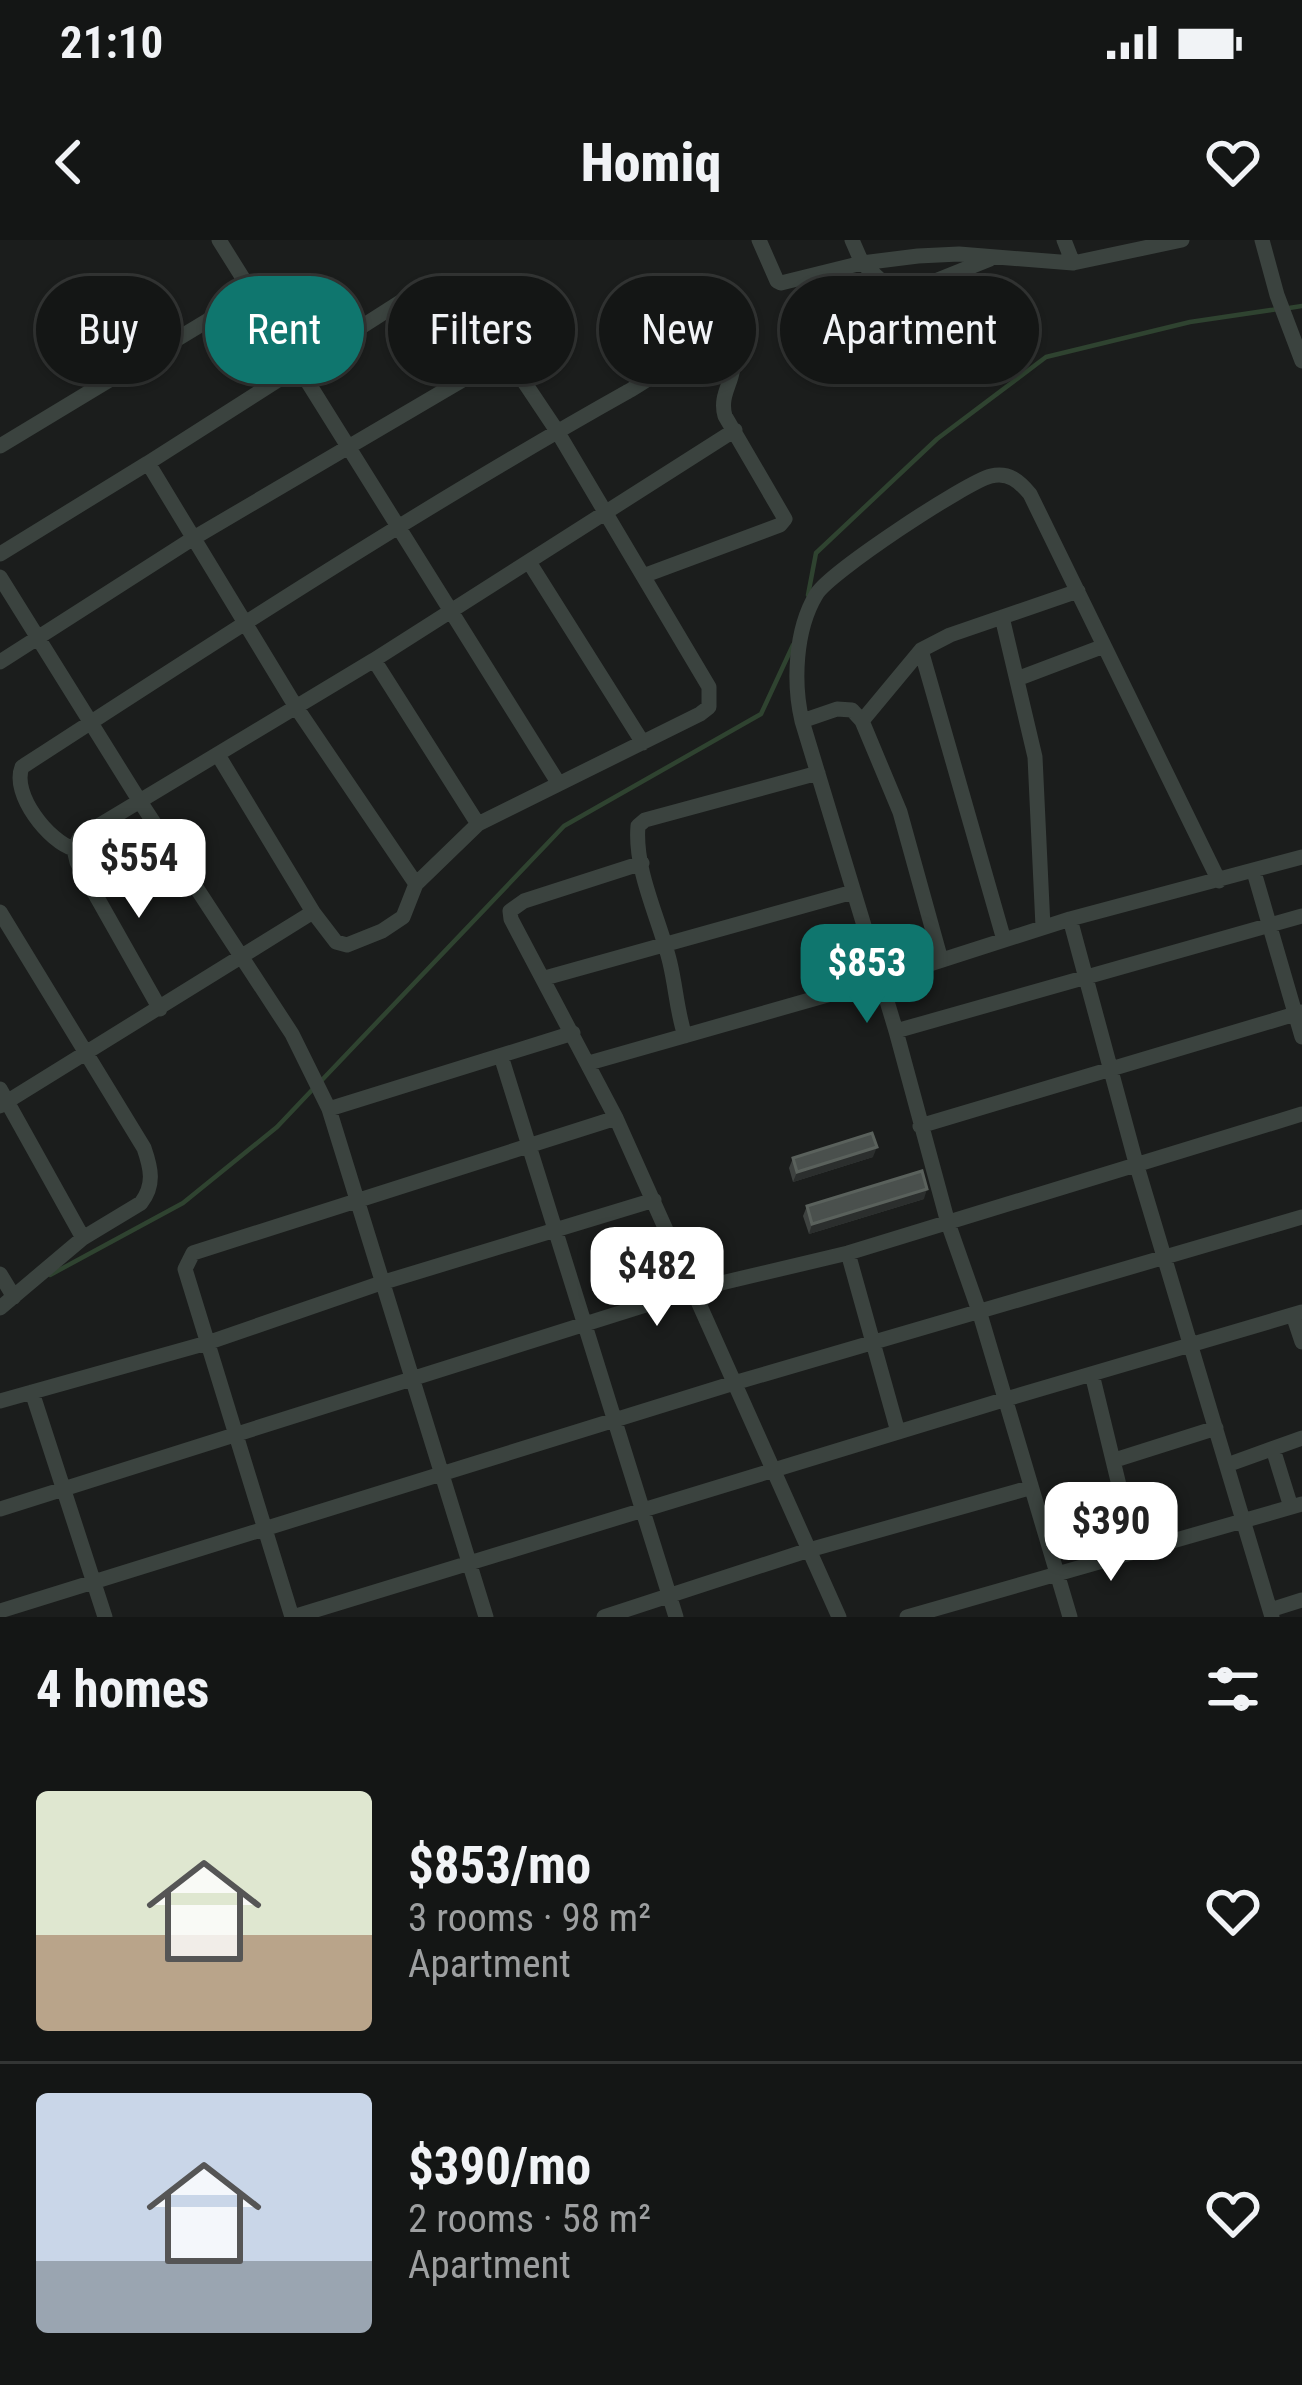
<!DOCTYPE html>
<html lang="en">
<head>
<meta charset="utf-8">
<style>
	:root { --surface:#141615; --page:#212322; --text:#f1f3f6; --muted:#9d9fa0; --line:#333534; --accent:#0f766e }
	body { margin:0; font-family:"Roboto Condensed",sans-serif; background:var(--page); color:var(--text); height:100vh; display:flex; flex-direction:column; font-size:45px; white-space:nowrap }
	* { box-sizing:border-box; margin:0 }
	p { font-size:39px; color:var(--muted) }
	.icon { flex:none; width:66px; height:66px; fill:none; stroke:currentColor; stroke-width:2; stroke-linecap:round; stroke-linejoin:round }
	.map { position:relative; height:1377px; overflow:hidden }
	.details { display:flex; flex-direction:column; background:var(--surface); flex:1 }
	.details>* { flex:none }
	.top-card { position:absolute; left:36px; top:36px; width:1230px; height:108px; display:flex; gap:24px }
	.price { position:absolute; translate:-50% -102px; padding:0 27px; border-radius:24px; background:#fff; color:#222; font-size:39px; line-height:78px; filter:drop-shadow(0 3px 6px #0008) }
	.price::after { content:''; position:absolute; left:50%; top:72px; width:36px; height:27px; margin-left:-18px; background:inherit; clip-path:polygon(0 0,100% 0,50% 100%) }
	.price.on { background:var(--accent); color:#fff }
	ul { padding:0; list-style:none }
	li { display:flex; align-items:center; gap:36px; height:300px; padding:0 36px }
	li+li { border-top:3px solid var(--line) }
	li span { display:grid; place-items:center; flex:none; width:336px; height:240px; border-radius:12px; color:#555 }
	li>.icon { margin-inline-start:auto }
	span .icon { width:144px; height:144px; fill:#fffc; stroke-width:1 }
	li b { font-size:51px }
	h2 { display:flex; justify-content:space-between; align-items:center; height:144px; padding:0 36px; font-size:51px }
	.chip { padding:0 42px; border-radius:54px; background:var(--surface); box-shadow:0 3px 9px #0004,0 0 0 3px var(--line); font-size:42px; line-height:108px }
	.chip.on { background:var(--accent); color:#fff }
	.status { display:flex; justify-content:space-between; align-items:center; height:84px; padding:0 60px; background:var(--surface); direction:ltr }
	.status svg { height:33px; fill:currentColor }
	header { display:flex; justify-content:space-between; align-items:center; height:156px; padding:0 36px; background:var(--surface); font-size:54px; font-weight:800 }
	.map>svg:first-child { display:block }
</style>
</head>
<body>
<div class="status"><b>21:10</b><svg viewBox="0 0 49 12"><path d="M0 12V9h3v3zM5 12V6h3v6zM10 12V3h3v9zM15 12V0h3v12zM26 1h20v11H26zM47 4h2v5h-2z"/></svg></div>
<header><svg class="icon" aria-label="back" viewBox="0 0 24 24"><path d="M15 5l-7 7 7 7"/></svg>Homiq<svg class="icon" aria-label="heart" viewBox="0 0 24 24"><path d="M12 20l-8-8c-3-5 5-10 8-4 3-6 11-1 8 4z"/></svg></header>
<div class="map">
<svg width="1302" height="1377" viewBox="0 0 1302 1377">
	<rect width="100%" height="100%" fill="#1b1d1c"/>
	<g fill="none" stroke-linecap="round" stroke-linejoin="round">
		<path stroke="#2f4330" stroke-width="4.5" d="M 1289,68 L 1302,66
			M 808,355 L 816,313 L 937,199 L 1046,117 L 1190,82 L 1278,69
			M 321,841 L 564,586 L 761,474 L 793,405
			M 50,1035 L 183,963 L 277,887 L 313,849"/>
		<path stroke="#3b433f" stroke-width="15" d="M 219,0 L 559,544
			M 759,0 L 777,41 L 781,43 L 862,23 L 918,16 L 959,14 L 1073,23 L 1182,0
			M 852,0 L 862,23 L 898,56
			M 1064,0 L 1073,23
			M 1262,0 L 1277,55 L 1302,121
			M 898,56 L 990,19
			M 879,118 L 898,56
			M 0,206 L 250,55
			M 148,223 L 405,59 C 429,50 444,49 468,58 L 557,191 L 709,447 L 709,467 L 700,474 L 478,584 L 416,644 L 403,677 L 382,691 L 347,705 L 336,702 L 313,672
			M 0,314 L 148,223 L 296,467 L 416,644
			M 529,322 L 643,503
			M 0,337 L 139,560 L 292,794 L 329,869 L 486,1377
			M 1002,377 L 1035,517 L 1043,687
			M 921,410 L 1004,700
			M 374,420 L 478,584
			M 0,422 L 192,299 L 505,115
			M 1017,439 L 1104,406
			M 802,481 L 837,469 L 852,470 L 862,481 L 900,572 L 941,720
			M 862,481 L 921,410 L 950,395 L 1078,351
			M 74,609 C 49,602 11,554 22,527 C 219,399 422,267 627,152 C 646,142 697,104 713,103 L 732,114 C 738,139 718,152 725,176 L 785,279 L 780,285 L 643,336
			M 642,623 L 524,661 L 510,671 L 511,679 L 616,878 L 839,1377
			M 1254,632 L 1302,797
			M 0,672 L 144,908 C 151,928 155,945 141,963 L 83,998 L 0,1068
			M 1070,679 L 1136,923 L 1272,1377
			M 545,738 L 853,652
			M 160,769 L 77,622 L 74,609 L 80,597 L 374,420 L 735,190
			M 896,791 L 1302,676
			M 685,796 C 677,772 676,748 670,723 C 660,680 634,631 638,586 L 645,580 L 818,533
			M 501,816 L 676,1377
			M 589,823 L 880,740 L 1070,679 L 1302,617
			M 0,849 L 83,998
			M 0,866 L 313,672 L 218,515
			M 329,869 L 573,793
			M 920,886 L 1302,772
			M 848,1013 L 898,1192
			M 0,1034 L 14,1057
			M 1293,1075 L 1302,1102
			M 1092,1134 L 1135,1311
			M 32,1152 L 105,1377
			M 0,1161 L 207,1103 L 381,1043 L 654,960
			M 1273,1209 L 1291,1267
			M 1115,1220 L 1216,1188
			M 1227,1225 L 1302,1198
			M 0,1269 L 696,1049 L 848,1013 L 1302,874
			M 1270,1370 L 1302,1360
			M 0,1371 L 734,1143 L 1302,977
			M 292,1377 L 185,1029 L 193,1013 L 616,878
			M 293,1377 L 1003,1160 L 1302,1072
			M 604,1377 L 809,1310 L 1029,1248
			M 907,1377 L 1302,1264
			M 1070,1377 L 980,1074 L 948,983 L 896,791 L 802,481 C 793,443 795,390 816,355 C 827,334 966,242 991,236 C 1009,232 1019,241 1030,254 L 1219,641"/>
	</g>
	<path fill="#3e4240" d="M 873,917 L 793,942 L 789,928 L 793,918 Z
		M 924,959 L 809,994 L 803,976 L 807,966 Z"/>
	<path fill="#2b2e2d" d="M 877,907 L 873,917 L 793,942 L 797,932 Z
		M 927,949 L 924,959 L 809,994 L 812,984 Z"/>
	<path fill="#4a504d" stroke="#5a615c" stroke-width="3" d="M 872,893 L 877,907 L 797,932 L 793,918 Z
		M 922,931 L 927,949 L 812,984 L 807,966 Z"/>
</svg>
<b class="price" style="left:139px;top:681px">$554</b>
<b class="price on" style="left:867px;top:786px">$853</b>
<b class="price" style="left:657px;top:1089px">$482</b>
<b class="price" style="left:1111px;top:1344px">$390</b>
<div class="top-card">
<a class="chip">Buy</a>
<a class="chip on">Rent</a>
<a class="chip">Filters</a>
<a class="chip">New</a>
<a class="chip">Apartment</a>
</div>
</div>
<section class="details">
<h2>4 homes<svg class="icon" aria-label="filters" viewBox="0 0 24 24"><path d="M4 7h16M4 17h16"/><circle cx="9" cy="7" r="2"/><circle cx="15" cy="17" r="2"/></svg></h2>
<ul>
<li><span style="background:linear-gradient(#dfe7d0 60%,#b9a48a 0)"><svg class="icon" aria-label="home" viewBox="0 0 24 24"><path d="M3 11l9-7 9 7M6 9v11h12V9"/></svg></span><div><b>$853/mo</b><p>3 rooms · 98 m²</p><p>Apartment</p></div><svg class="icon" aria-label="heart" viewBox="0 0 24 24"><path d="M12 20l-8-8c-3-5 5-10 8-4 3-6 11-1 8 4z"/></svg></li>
<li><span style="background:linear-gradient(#c9d6e8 70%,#9aa5b1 0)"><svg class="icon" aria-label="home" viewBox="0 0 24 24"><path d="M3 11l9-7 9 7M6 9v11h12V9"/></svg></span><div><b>$390/mo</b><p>2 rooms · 58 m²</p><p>Apartment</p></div><svg class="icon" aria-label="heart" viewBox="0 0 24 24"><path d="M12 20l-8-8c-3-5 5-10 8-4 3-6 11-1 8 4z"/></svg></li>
</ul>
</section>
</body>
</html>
